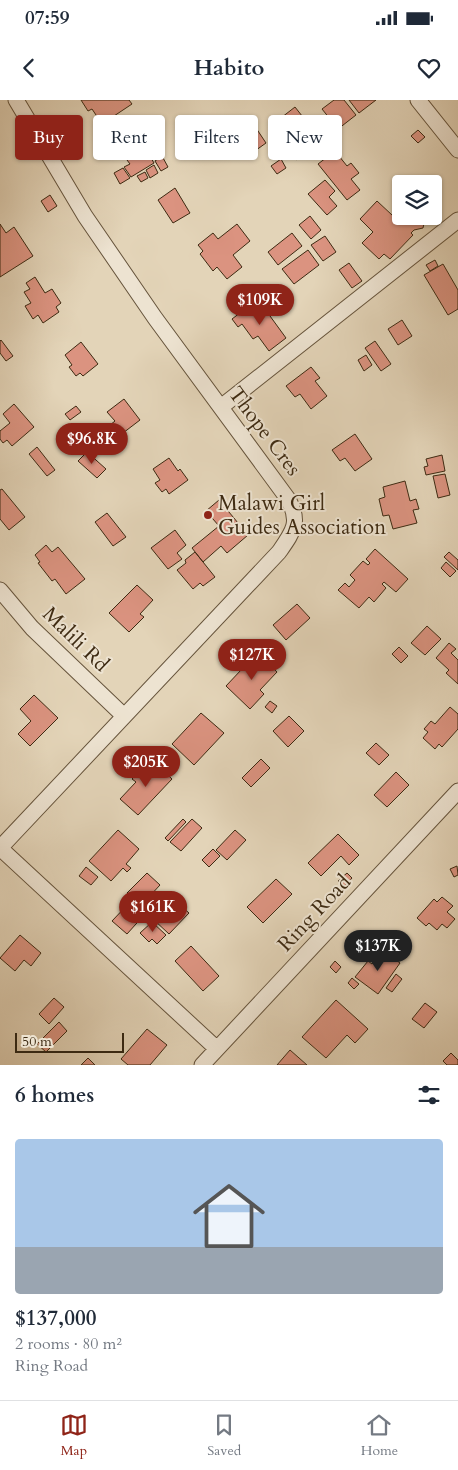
<!DOCTYPE html>
<html lang="en">
<head>
<meta charset="utf-8">
<style>
	:root { --surface:#fff; --page:#f6f6f7; --text:#1f2937; --muted:#747a83; --line:#e0e1e3; --accent:#8f2418 }
	body { margin:0; font-family:Cardo,serif; background:var(--page); color:var(--text); height:100vh; display:flex; flex-direction:column; font-size:19px; white-space:nowrap }
	* { box-sizing:border-box; margin:0 }
	p { font-size:16px; color:var(--muted) }
	.icon { flex:none; width:28px; height:28px; fill:none; stroke:currentColor; stroke-width:2; stroke-linecap:round; stroke-linejoin:round }
	.map { position:relative; height:965px; overflow:hidden }
	.panel { display:flex; flex-direction:column; background:var(--surface); flex:1 }
	.panel>* { flex:none }
	.top-card { position:absolute; left:15px; top:15px; width:429px; height:45px; display:flex; gap:10px }
	.buttons { position:absolute; left:392px; top:75px; display:grid; gap:10px }
	.buttons a { display:grid; place-items:center; width:50px; height:50px; border-radius:5px; background:var(--surface); box-shadow:0 1px 4px #0004; font-size:25px }
	.scale { position:absolute; left:15px; bottom:12px; width:109px; box-sizing:border-box; padding-left:5px; border:2px solid #3d2a12; border-top:0; font-size:14px; line-height:18px; white-space:nowrap; color:#3d2a12; -webkit-text-stroke:4px #ede3d1; paint-order:stroke }
	.price { position:absolute; translate:-50% -42px; padding:0 11px; border-radius:18px; background:var(--accent); color:#fff; font-size:16px; line-height:32px; filter:drop-shadow(0 1px 2px #0008) }
	.price::after { content:''; position:absolute; left:50%; top:30px; width:15px; height:11px; margin-left:-8px; background:inherit; clip-path:polygon(0 0,100% 0,50% 100%) }
	.price.selected { background:#222; color:#fff }
	ul { padding:0; list-style:none }
	li { display:grid; align-content:center; gap:10px; height:265px; padding:0 15px }
	li+li { border-top:1px solid var(--line) }
	li span { display:grid; place-items:center; height:155px; border-radius:5px; color:#555 }
	li>.icon { margin-inline-start:auto }
	span .icon { width:90px; height:90px; fill:#fffc; stroke-width:1 }
	li b { font-size:21px }
	h2 { display:flex; justify-content:space-between; align-items:center; height:60px; padding:0 15px; font-size:21px }
	.pill { padding:0 18px; border-radius:5px; background:var(--surface); box-shadow:0 1px 4px #0004; font-size:18px; line-height:45px }
	.pill.selected { background:var(--accent); color:#fff }
	.status { display:flex; justify-content:space-between; align-items:center; height:35px; padding:0 25px; background:var(--surface); direction:ltr }
	.status svg { height:14px; fill:currentColor }
	header { display:flex; justify-content:space-between; align-items:center; height:65px; padding:0 15px; background:var(--surface); font-size:22px; font-weight:600 }
	.tab-bar { display:flex; justify-content:space-around; align-items:center; height:70px; border-top:1px solid var(--line); background:var(--surface); font-size:14px; color:var(--muted) }
	.tab-bar a { display:grid; justify-items:center; gap:2px }
	.tab-bar .selected { color:var(--accent) }
	.map>svg:first-child { display:block }
</style>
</head>
<body>
<div class="status"><b>07:59</b><svg viewBox="0 0 49 12"><path d="M0 12V9h3v3zM5 12V6h3v6zM10 12V3h3v9zM15 12V0h3v12zM26 1h20v11H26zM47 4h2v5h-2z"/></svg></div>
<header><svg class="icon" aria-label="back" viewBox="0 0 24 24"><path d="M15 5l-7 7 7 7"/></svg>Habito<svg class="icon" aria-label="heart" viewBox="0 0 24 24"><path d="M12 20l-8-8c-3-5 5-10 8-4 3-6 11-1 8 4z"/></svg></header>
<div class="map">
<svg width="458" height="965" viewBox="0 0 458 965">
	<rect width="100%" height="100%" fill="#e3d4b8"/>
	<filter id="stains"><feTurbulence type="fractalNoise" baseFrequency=".004" numOctaves="4"/><feColorMatrix values="0 0 0 0 .2 0 0 0 0 .09 0 0 0 0 .02 0 0 0 .5 -.17"/></filter>
	<radialGradient id="worn" r=".72"><stop offset=".6" stop-color="#630" stop-opacity="0"/><stop offset="1" stop-color="#630" stop-opacity=".3"/></radialGradient>
	<path fill="#db9380" stroke="#3d2a12" d="M 81,0 L 129,0 L 132,4 L 102,24 L 92,9 L 88,11 Z
		M 334,0 L 344,0 L 356,15 L 338,29 L 322,9 Z
		M 349,0 L 376,0 L 359,13 Z
		M 295,7 L 317,35 L 299,49 L 277,21 Z
		M 256,28 L 266,43 L 245,58 L 235,42 Z
		M 418,30 L 425,37 L 418,43 L 411,36 Z
		M 121,34 L 126,42 L 137,35 L 154,63 L 131,77 L 124,67 L 130,64 L 127,60 L 129,59 L 125,52 L 120,55 L 111,40 Z
		M 299,50 L 302,55 L 296,60 L 292,55 Z
		M 335,51 L 347,66 L 351,63 L 359,73 L 351,79 L 360,90 L 347,100 L 318,64 Z
		M 162,56 L 168,67 L 161,71 L 155,61 Z
		M 281,59 L 286,68 L 277,74 L 271,66 Z
		M 154,65 L 158,73 L 150,78 L 146,70 Z
		M 123,68 L 130,78 L 120,84 L 114,73 Z
		M 145,72 L 148,78 L 141,82 L 137,76 Z
		M 325,80 L 335,91 L 329,97 L 337,106 L 327,115 L 308,94 Z
		M 175,88 L 190,113 L 173,123 L 158,100 Z
		M 50,95 L 57,106 L 48,112 L 41,101 Z
		M 377,101 L 392,115 L 396,111 L 408,123 L 410,116 L 423,116 L 425,119 L 423,128 L 414,130 L 411,133 L 413,135 L 390,159 L 384,154 L 379,159 L 362,143 L 373,132 L 360,119 Z
		M 310,116 L 321,130 L 311,139 L 299,125 Z
		M 0,124 L 6,133 L 14,127 L 33,156 L 0,177 Z
		M 237,124 L 250,141 L 233,155 L 242,167 L 227,179 L 217,167 L 213,171 L 200,154 L 203,151 L 198,145 L 213,133 L 218,139 Z
		M 292,133 L 302,146 L 278,165 L 268,152 Z
		M 325,136 L 336,152 L 323,161 L 311,145 Z
		M 308,150 L 319,165 L 294,184 L 282,169 Z
		M 435,160 L 438,166 L 430,171 L 426,165 Z
		M 349,163 L 362,181 L 352,188 L 339,170 Z
		M 443,164 L 458,190 L 458,209 L 448,215 L 424,175 Z
		M 35,177 L 45,193 L 52,189 L 61,203 L 56,207 L 59,212 L 43,223 L 38,215 L 33,219 L 25,206 L 31,203 L 24,192 L 30,189 L 26,183 Z
		M 253,203 L 257,209 L 262,205 L 286,238 L 269,251 L 258,236 L 253,239 L 242,224 L 238,227 L 232,219 Z
		M 402,220 L 412,236 L 398,245 L 388,229 Z
		M 1,240 L 13,256 L 6,261 L 0,253 L 0,241 Z
		M 375,241 L 391,264 L 381,271 L 365,248 Z
		M 81,242 L 98,264 L 83,276 L 80,273 L 76,276 L 69,267 L 72,265 L 65,255 Z
		M 366,255 L 372,265 L 364,271 L 358,260 Z
		M 311,267 L 320,278 L 315,281 L 327,296 L 311,309 L 300,294 L 295,297 L 286,286 Z
		M 124,299 L 140,320 L 123,333 L 121,330 L 117,333 L 110,325 L 115,321 L 107,312 Z
		M 14,304 L 34,327 L 12,346 L 7,340 L 3,343 L 0,339 L 0,331 L 10,323 L 3,314 Z
		M 76,306 L 81,312 L 70,320 L 65,314 Z
		M 355,334 L 372,359 L 355,371 L 345,358 L 340,361 L 332,350 Z
		M 37,347 L 55,370 L 47,376 L 29,354 Z
		M 87,352 L 106,369 L 97,378 L 78,361 Z
		M 442,355 L 445,371 L 426,375 L 424,367 L 428,366 L 426,359 Z
		M 169,358 L 178,371 L 180,369 L 188,380 L 169,394 L 166,389 L 162,392 L 155,383 L 160,380 L 153,369 Z
		M 445,374 L 450,395 L 438,398 L 433,376 Z
		M 405,381 L 410,401 L 416,399 L 419,409 L 413,410 L 417,423 L 393,429 L 389,415 L 383,416 L 379,399 L 385,397 L 383,387 Z
		M 2,389 L 25,417 L 9,430 L 0,419 L 0,390 Z
		M 219,400 L 248,435 L 227,453 L 221,446 L 203,462 L 192,448 L 219,426 L 206,411 Z
		M 107,413 L 126,437 L 113,446 L 95,422 Z
		M 175,430 L 186,445 L 177,453 L 182,459 L 168,469 L 151,448 Z
		M 46,445 L 52,452 L 58,447 L 85,479 L 66,494 L 55,479 L 52,481 L 38,463 L 40,462 L 35,455 Z
		M 375,449 L 408,479 L 396,492 L 384,482 L 382,484 L 386,488 L 374,502 L 369,497 L 359,508 L 338,490 L 345,483 L 349,487 L 355,480 L 350,475 L 363,461 L 368,465 L 370,463 L 366,459 Z
		M 195,452 L 215,477 L 203,486 L 200,483 L 193,489 L 177,470 L 186,463 L 185,460 Z
		M 449,452 L 458,460 L 458,470 L 444,457 Z
		M 446,462 L 456,471 L 450,477 L 441,468 Z
		M 137,485 L 153,500 L 140,514 L 144,517 L 129,532 L 109,513 Z
		M 297,504 L 310,518 L 286,540 L 273,525 Z
		M 427,526 L 441,539 L 425,555 L 411,543 Z
		M 449,543 L 456,549 L 451,553 L 458,560 L 458,584 L 446,573 L 449,570 L 436,558 Z
		M 399,547 L 408,556 L 401,563 L 392,554 Z
		M 257,553 L 277,572 L 260,590 L 264,594 L 250,609 L 226,586 Z
		M 34,595 L 58,618 L 30,646 L 18,634 L 31,621 L 20,609 Z
		M 270,601 L 277,606 L 272,613 L 265,607 Z
		M 450,607 L 458,614 L 458,629 L 442,647 L 439,644 L 435,649 L 423,638 L 428,632 L 424,629 L 431,621 L 435,624 Z
		M 201,613 L 224,633 L 194,665 L 172,644 Z
		M 289,616 L 304,631 L 288,647 L 273,631 Z
		M 376,643 L 389,655 L 379,665 L 366,653 Z
		M 261,659 L 270,668 L 251,687 L 242,678 Z
		M 154,662 L 172,679 L 138,715 L 120,699 L 136,682 L 132,679 L 144,667 L 147,670 Z
		M 396,672 L 409,685 L 387,707 L 374,695 Z
		M 183,719 L 186,722 L 168,741 L 165,738 Z
		M 192,719 L 202,728 L 181,751 L 170,742 Z
		M 118,730 L 139,749 L 126,764 L 131,768 L 127,772 L 123,768 L 111,781 L 89,761 Z
		M 235,730 L 246,740 L 227,760 L 216,750 Z
		M 338,734 L 359,755 L 349,765 L 341,756 L 321,776 L 308,763 Z
		M 213,749 L 220,756 L 209,767 L 202,760 Z
		M 457,766 L 458,775 L 454,777 L 450,769 Z
		M 86,767 L 98,777 L 91,785 L 79,776 Z
		M 147,773 L 160,785 L 148,798 L 143,793 L 136,801 L 127,793 Z
		M 347,773 L 352,778 L 344,787 L 338,781 Z
		M 276,779 L 292,794 L 263,823 L 247,807 Z
		M 442,797 L 453,806 L 447,812 L 455,819 L 447,828 L 442,824 L 437,830 L 429,823 L 426,826 L 417,818 L 434,799 L 437,802 Z
		M 172,798 L 189,813 L 169,834 L 153,819 Z
		M 131,801 L 145,814 L 127,834 L 112,821 Z
		M 152,822 L 166,835 L 157,844 L 152,839 L 149,842 L 140,833 Z
		M 20,835 L 41,853 L 31,866 L 24,860 L 15,871 L 0,858 Z
		M 191,846 L 219,876 L 203,891 L 175,861 Z
		M 383,850 L 400,863 L 378,894 L 355,877 L 368,861 L 372,864 Z
		M 335,861 L 341,867 L 336,873 L 330,867 Z
		M 396,874 L 402,879 L 392,892 L 386,888 Z
		M 352,878 L 359,884 L 354,889 L 348,883 Z
		M 54,898 L 64,907 L 49,924 L 39,914 Z
		M 336,900 L 368,929 L 355,943 L 347,935 L 326,958 L 302,937 Z
		M 425,903 L 437,912 L 424,928 L 412,919 Z
		M 59,922 L 67,931 L 46,952 L 37,944 Z
		M 147,929 L 167,945 L 150,965 L 128,965 L 121,959 Z
		M 290,950 L 307,965 L 277,965 Z
		M 451,953 L 458,960 L 458,965 L 447,965 L 443,961 Z
		M 88,958 L 95,965 L 81,965 Z"/>
	<g fill="none" stroke-linecap="round" stroke-linejoin="round">
		<g stroke="#66543c" stroke-width="17">
			<path id="minor" d="M 418,0 L 458,50
				M 221,307 L 458,120
				M 0,490 L 32,528 L 124,616
				M 0,748 L 279,452 C 293,432 301,422 288,399 L 155,218 L 85,116 L 16,0
				M 0,748 L 217,949
				M 202,965 L 458,691"/>
		</g>
		<use href="#minor" stroke="#ede3d1" stroke-width="15"/>
	</g>
	<circle fill="#8f2418" stroke="#ede3d1" stroke-width="2" cx="208" cy="415" r="5"/>
	<g text-anchor="middle" stroke-width="4" stroke-linejoin="round" paint-order="stroke">
		<g font-size="21" fill="#3d2a12" stroke="#ede3d1">
			<text transform="translate(265 331) rotate(53)" y="7">Thope Cres</text>
			<text transform="translate(76 539) rotate(44)" y="7">Malili Rd</text>
			<text transform="translate(314 813) rotate(-47)" y="7">Ring Road</text>
		</g>
		<g font-size="21" fill="#3d2a12" stroke="#ede3d1" text-anchor="start">
			<text x="218" y="410">Malawi Girl<tspan x="218" dy="24">Guides Association</tspan></text>
		</g>
	</g>
	<rect width="100%" height="100%" filter="url(#stains)"/>
	<rect width="100%" height="100%" fill="url(#worn)"/>
</svg>
<div class="buttons">
<a><svg class="icon" aria-label="layers" viewBox="0 0 24 24"><path d="M12 4l9 5-9 5-9-5zM3 14l9 5 9-5"/></svg></a>
</div>
<div class="scale">50 m</div>
<b class="price" style="left:260px;top:226px">$109K</b>
<b class="price" style="left:92px;top:365px">$96.8K</b>
<b class="price" style="left:252px;top:581px">$127K</b>
<b class="price" style="left:146px;top:688px">$205K</b>
<b class="price" style="left:153px;top:833px">$161K</b>
<b class="price selected" style="left:378px;top:872px">$137K</b>
<div class="top-card">
<a class="pill selected">Buy</a>
<a class="pill">Rent</a>
<a class="pill">Filters</a>
<a class="pill">New</a>
</div>
</div>
<section class="panel">
<h2>6 homes<svg class="icon" aria-label="filters" viewBox="0 0 24 24"><path d="M4 7h16M4 17h16"/><circle cx="9" cy="7" r="2"/><circle cx="15" cy="17" r="2"/></svg></h2>
<ul>
<li><span style="background:linear-gradient(#a9c7e8 70%,#9aa5b1 0)"><svg class="icon" aria-label="home" viewBox="0 0 24 24"><path d="M3 11l9-7 9 7M6 9v11h12V9"/></svg></span><div><b>$137,000</b><p>2 rooms · 80 m²</p><p>Ring Road</p></div></li>
</ul>
</section>
<nav class="tab-bar">
<a class="selected"><svg class="icon" aria-label="map" viewBox="0 0 24 24"><path d="M3 6l6-2 6 2 6-2v14l-6 2-6-2-6 2zM9 4v14M15 6v14"/></svg>Map</a>
<a><svg class="icon" aria-label="saved" viewBox="0 0 24 24"><path d="M7 4h10v16l-5-4-5 4z"/></svg>Saved</a>
<a><svg class="icon" aria-label="home" viewBox="0 0 24 24"><path d="M3 11l9-7 9 7M6 9v11h12V9"/></svg>Home</a>
</nav>
</body>
</html>
